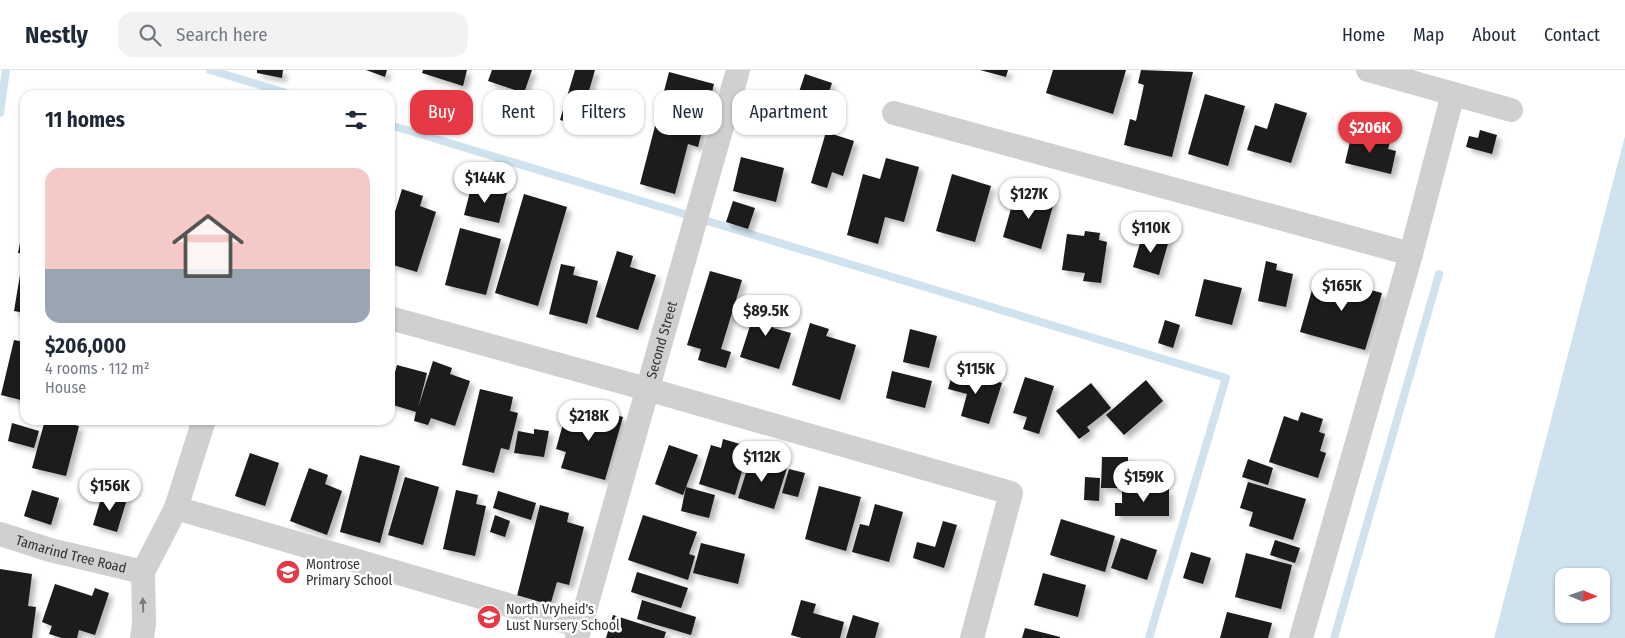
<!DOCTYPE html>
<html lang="en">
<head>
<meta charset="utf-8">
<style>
	:root { --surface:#fff; --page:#f2f2f3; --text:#1f2937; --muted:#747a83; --line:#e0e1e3; --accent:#e63946 }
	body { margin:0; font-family:"Fira Sans Condensed",sans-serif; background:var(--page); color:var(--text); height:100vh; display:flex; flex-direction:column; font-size:19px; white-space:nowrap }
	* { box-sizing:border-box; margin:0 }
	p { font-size:16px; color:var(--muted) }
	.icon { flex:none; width:28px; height:28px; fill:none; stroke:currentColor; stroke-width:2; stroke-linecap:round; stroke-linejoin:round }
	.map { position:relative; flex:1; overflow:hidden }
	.sheet { position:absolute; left:20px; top:20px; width:375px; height:335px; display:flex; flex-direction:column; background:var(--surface); border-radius:15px; box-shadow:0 1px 4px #0004 }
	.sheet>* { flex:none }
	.guide { position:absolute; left:410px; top:20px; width:475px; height:45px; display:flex; gap:10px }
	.needle { width:32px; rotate:92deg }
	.fabs { position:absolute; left:1555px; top:498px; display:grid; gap:10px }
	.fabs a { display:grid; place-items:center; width:55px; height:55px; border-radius:10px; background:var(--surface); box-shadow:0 1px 4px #0004; font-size:25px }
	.price { position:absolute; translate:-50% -42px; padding:0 11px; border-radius:18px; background:#fff; color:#222; font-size:16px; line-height:32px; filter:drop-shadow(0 1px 2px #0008) }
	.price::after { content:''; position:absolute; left:50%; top:30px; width:15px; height:11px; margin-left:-8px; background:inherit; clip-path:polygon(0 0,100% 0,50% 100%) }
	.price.active { background:var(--accent); color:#fff }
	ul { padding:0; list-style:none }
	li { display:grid; align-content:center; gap:10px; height:265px; padding:0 25px }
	li span { display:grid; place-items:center; height:155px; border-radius:15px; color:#555 }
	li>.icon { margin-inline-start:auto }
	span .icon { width:90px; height:90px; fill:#fffc; stroke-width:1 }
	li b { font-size:21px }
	h2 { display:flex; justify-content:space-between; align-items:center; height:60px; padding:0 25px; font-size:21px }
	.pill { padding:0 18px; border-radius:15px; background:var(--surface); box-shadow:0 1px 4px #0004; font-size:18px; line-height:45px }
	.pill.active { background:var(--accent); color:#fff }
	header { display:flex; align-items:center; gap:30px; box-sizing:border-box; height:70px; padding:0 25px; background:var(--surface); border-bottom:1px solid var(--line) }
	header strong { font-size:24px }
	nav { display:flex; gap:28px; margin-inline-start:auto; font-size:18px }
	.search { width:350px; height:45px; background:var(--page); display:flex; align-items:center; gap:12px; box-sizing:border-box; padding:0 18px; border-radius:15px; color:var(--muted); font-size:19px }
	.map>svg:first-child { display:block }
</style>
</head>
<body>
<header>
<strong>Nestly</strong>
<div class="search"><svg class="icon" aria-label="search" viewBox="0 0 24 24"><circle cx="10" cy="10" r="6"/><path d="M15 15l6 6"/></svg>Search here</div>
<nav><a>Home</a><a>Map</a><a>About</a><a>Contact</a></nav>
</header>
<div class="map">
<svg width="1625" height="568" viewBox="0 0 1625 568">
	<defs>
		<filter id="shadow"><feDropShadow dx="4.5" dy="4.5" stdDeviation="2.5" flood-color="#0004"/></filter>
	</defs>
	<rect width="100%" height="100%" fill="#fff"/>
	<path fill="#cfe2ee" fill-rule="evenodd" d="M 1625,66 L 1625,568 L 1494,568 ZM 1564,506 L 1601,506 L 1601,544 L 1564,544 Z"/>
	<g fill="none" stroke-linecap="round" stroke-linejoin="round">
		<path stroke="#cfe2ee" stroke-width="8" d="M 210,0 L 293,25
			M 0,43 L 6,0
			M 390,55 L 1226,308 L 1149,568
			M 1334,568 L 1439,204"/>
	</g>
	<path fill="#1a1a1a" filter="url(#shadow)" d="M 257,0 L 283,0 L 282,8 L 257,3 Z
		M 366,0 L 387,0 L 385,7 Z
		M 423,0 L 467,0 L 463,16 L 422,3 Z
		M 492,0 L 532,0 L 524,23 L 488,11 Z
		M 575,0 L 595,0 L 579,55 L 560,50 Z
		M 980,0 L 1008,0 L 1006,7 Z
		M 1053,0 L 1126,0 L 1113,44 L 1046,23 Z
		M 1141,0 L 1193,2 L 1172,87 L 1124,75 L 1130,49 L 1136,51 L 1144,15 L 1138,13 Z
		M 669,2 L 714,14 L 698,77 L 688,74 L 675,124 L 640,114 Z
		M 805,4 L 832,13 L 822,43 L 795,34 Z
		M 1205,24 L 1245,36 L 1228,96 L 1188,84 Z
		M 1275,33 L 1307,43 L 1291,93 L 1247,80 L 1255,55 L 1267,59 Z
		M 1480,60 L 1497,65 L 1492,84 L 1466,77 L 1469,66 L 1478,68 Z
		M 826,62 L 854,71 L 843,106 L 832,102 L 827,118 L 811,113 Z
		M 1352,63 L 1390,72 L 1388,79 L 1396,81 L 1391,104 L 1345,93 Z
		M 741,87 L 784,98 L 776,132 L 733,121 Z
		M 886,88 L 919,97 L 904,152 L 885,147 L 878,174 L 847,165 L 863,104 L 880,109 Z
		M 952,104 L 991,116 L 975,172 L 936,161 Z
		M 472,114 L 507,123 L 499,153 L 464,145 Z
		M 402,119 L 423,126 L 420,136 L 436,142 L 417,202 L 390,194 L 390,158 Z
		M 1016,121 L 1054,132 L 1041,179 L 1003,167 Z
		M 524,124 L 567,137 L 538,236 L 495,223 Z
		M 733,131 L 755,138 L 748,159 L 726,152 Z
		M 460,158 L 501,169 L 486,225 L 445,215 Z
		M 1085,161 L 1100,163 L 1099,170 L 1107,172 L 1101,213 L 1083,211 L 1085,203 L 1062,200 L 1067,164 L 1084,166 Z
		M 22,163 L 25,164 L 25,184 L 18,183 Z
		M 1143,163 L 1169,170 L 1159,205 L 1133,197 Z
		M 617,181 L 633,186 L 630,197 L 656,205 L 638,260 L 596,247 Z
		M 1266,191 L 1277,194 L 1276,200 L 1293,204 L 1286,237 L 1258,231 Z
		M 561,194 L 575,197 L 573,205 L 598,211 L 587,254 L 549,244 Z
		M 710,201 L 742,210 L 721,279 L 731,282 L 726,298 L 698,290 L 701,279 L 687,275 Z
		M 1332,202 L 1365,211 L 1363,218 L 1382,223 L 1365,280 L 1300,262 L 1312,220 L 1326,224 Z
		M 20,205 L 25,205 L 25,243 L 14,241 Z
		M 1204,209 L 1242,218 L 1232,255 L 1195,246 Z
		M 759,228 L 781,236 L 773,258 L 791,263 L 779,299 L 740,287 Z
		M 1165,250 L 1180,255 L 1173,278 L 1158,273 Z
		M 810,253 L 829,259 L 826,266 L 856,275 L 840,330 L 792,315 Z
		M 910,259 L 937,266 L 929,298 L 903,292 Z
		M 14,270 L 25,272 L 25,331 L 1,325 Z
		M 433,291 L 452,298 L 450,304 L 470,311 L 455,356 L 431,348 L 428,355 L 414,351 L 416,342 L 390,334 L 390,320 L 397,295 L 427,303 L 418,338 Z
		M 954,298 L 1002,313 L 989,354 L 961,346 L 967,324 L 948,319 Z
		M 892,301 L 932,311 L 925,338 L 886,328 Z
		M 1025,307 L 1054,316 L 1039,364 L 1023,359 L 1027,347 L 1013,343 Z
		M 1146,310 L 1163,331 L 1124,365 L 1106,345 Z
		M 1091,313 L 1111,338 L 1087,357 L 1090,361 L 1079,369 L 1056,341 Z
		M 480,319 L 513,327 L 510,341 L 518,343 L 509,380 L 501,378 L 494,403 L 462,395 Z
		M 568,336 L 597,345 L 598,340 L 623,347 L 605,410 L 561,398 L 566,382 L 556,379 Z
		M 1301,342 L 1323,349 L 1319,362 L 1325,364 L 1320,381 L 1326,383 L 1318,408 L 1269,392 L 1284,346 L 1298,351 Z
		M 45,350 L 55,350 L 79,356 L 66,406 L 32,398 Z
		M 12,353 L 39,361 L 34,378 L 8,371 Z
		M 534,359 L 549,361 L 544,387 L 514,383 L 518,361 L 534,364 Z
		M 723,369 L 740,374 L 738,381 L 747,384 L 735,425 L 699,414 L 711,375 L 721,378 Z
		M 669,375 L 698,385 L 683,425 L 655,414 Z
		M 250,383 L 279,393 L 265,436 L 235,426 Z
		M 360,385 L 400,396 L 380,473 L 340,462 Z
		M 751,387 L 787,398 L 774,439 L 738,428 Z
		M 1102,387 L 1128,387 L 1128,418 L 1101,418 Z
		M 1248,389 L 1273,398 L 1268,415 L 1242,407 Z
		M 309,398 L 328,405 L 325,414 L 342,421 L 327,465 L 290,451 Z
		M 789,399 L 805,403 L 798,427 L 782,423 Z
		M 405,407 L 439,417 L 423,475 L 388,465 Z
		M 1085,407 L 1100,408 L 1099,431 L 1084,430 Z
		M 1248,412 L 1306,429 L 1293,470 L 1249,456 L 1253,442 L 1240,438 Z
		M 819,416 L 861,427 L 846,481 L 805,469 Z
		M 686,417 L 715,425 L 709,448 L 681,441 Z
		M 1169,419 L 1169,446 L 1115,446 L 1115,433 L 1122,433 L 1122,420 Z
		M 32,420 L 59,428 L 51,455 L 24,446 Z
		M 456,420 L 478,425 L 476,434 L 486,436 L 475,486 L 443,479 Z
		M 498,421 L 536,433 L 531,450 L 493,438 Z
		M 103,422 L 127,429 L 117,462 L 93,455 Z
		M 875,434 L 903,442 L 889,492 L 852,482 L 860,454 L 869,456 Z
		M 540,435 L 569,443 L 567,452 L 584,457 L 569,515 L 557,512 L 549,539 L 516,530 Z
		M 495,445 L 510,451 L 505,467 L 490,462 Z
		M 643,445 L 697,462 L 689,484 L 695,486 L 688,510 L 628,490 Z
		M 1061,449 L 1115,466 L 1105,502 L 1050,485 Z
		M 943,451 L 957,455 L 944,498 L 913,488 L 917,472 L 935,477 Z
		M 1121,468 L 1157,480 L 1147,510 L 1111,498 Z
		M 1275,470 L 1300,478 L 1295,493 L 1270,485 Z
		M 701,473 L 745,484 L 738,514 L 693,503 Z
		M 1191,482 L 1211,488 L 1203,514 L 1183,508 Z
		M 1246,483 L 1292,495 L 1281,539 L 1235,527 Z
		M 0,499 L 32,504 L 28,536 L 36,537 L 32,568 L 0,568 Z
		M 637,502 L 688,518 L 681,538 L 631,522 Z
		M 1043,503 L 1086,515 L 1078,547 L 1034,535 Z
		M 55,514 L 92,526 L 95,518 L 109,523 L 95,565 L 79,560 L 77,568 L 62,568 L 49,564 L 52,556 L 42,552 Z
		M 642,530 L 696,547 L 691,565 L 637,549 Z
		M 801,530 L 816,534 L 813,543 L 844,552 L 840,568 L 802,568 L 791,565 Z
		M 1227,542 L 1272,553 L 1268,568 L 1220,568 Z
		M 613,545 L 666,562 L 664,568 L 606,568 Z
		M 853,545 L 879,553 L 875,568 L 846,568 Z
		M 1025,558 L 1060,567 L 1060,568 L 1022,568 Z"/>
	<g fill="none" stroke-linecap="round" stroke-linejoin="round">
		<g stroke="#d0d0d0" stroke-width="24">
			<path d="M 1368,0 L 1511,40"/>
			<path d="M 894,43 L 1411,184"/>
			<path d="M 390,248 L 647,319 L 1011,423 L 972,568"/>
			<path d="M 176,438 L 580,556"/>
			<path id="s1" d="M 0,464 L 50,480 L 143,502"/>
			<path d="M 142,568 L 144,554 L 143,502 L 176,438 L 204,350"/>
			<path id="s2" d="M 577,568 L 738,0"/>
			<path d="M 1301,568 L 1411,184 L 1453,24"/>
		</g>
	</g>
	<defs><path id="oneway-solid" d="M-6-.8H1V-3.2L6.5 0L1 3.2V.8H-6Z" transform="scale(1.25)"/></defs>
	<use fill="#7a7a7a" href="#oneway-solid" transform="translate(143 535) rotate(-92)"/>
	<defs>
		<g id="school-disc" transform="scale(1.25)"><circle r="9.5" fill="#e63946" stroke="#fff"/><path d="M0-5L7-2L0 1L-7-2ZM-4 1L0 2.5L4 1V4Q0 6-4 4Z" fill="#fff"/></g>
	</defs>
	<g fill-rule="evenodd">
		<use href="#school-disc" x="288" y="502"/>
		<use href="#school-disc" x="489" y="547"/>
	</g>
	<g text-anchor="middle" stroke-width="5" stroke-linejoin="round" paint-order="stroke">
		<g font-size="14" fill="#333" stroke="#fff">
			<text dy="5" stroke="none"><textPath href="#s2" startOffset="310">Second Street</textPath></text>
			<text dy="5" stroke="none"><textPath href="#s1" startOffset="74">Tamarind Tree Road</textPath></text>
		</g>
		<g font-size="14" fill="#333" stroke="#fff" text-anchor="start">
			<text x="306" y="499">Montrose<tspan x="306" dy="16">Primary School</tspan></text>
			<text x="506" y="544">North Vryheid's<tspan x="506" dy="16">Lust Nursery School</tspan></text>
		</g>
	</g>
</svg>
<div class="fabs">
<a><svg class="needle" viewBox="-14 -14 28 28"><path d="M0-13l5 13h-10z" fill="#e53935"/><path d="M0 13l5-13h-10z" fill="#747a83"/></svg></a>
</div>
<b class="price active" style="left:1370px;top:84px">$206K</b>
<b class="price" style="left:485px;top:134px">$144K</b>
<b class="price" style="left:1029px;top:150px">$127K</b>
<b class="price" style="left:1151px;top:184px">$110K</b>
<b class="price" style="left:1342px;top:242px">$165K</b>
<b class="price" style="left:766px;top:267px">$89.5K</b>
<b class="price" style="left:976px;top:325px">$115K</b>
<b class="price" style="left:589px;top:372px">$218K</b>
<b class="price" style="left:762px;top:413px">$112K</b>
<b class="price" style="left:1144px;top:433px">$159K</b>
<b class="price" style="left:110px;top:442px">$156K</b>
<div class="guide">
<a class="pill active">Buy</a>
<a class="pill">Rent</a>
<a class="pill">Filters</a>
<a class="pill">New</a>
<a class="pill">Apartment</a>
</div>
<section class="sheet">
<h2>11 homes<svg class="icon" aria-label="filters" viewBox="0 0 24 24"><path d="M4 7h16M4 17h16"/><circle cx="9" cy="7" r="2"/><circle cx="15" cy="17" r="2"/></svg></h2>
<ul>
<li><span style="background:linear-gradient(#f6c9c9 65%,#9aa5b1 0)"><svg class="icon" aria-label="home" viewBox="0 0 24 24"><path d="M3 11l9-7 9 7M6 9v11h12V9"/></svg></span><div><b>$206,000</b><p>4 rooms · 112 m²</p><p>House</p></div></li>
</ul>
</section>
</div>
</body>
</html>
